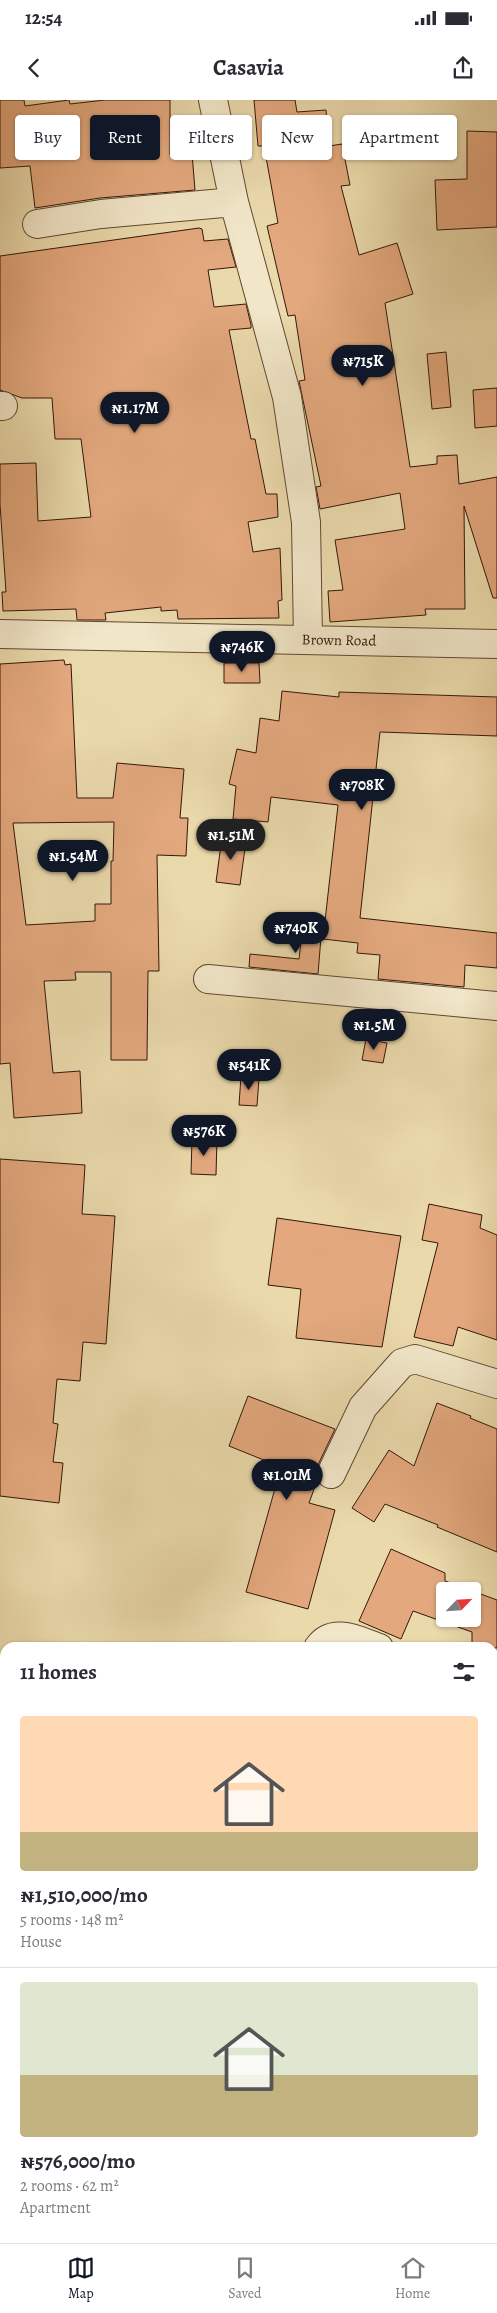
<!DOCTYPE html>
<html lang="en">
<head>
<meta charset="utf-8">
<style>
	:root { --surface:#fff; --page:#f2f2f3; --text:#2b2b33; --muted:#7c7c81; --line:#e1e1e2; --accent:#111827 }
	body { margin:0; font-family:Alegreya,serif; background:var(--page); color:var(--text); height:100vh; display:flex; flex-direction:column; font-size:19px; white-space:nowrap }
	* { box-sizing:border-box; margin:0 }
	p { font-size:16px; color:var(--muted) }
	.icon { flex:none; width:28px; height:28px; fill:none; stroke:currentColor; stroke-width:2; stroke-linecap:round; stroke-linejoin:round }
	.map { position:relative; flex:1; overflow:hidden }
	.sheet { position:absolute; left:0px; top:1542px; width:498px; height:601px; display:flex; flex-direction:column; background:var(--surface); border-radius:15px 15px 0 0; box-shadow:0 1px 4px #0004 }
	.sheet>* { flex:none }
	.guide { position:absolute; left:15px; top:15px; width:468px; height:45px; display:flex; gap:10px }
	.needle { width:32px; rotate:65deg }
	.tools { position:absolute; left:436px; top:1482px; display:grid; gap:10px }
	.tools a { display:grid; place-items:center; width:45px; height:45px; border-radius:5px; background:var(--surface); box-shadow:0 1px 4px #0004; font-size:25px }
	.price { position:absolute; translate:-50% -42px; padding:0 11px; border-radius:18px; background:var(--accent); color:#fff; font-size:16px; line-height:32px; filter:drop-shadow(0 1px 2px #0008) }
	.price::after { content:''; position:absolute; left:50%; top:30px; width:15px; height:11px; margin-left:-8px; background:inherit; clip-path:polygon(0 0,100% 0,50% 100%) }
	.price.selected { background:#222; color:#fff }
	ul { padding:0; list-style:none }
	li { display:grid; align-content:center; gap:10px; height:265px; padding:0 20px }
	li+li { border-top:1px solid var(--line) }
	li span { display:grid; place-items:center; height:155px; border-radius:5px; color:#555 }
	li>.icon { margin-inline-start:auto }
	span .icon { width:90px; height:90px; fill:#fffc; stroke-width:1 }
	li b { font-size:21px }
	h2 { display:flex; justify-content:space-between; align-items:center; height:60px; padding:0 20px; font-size:21px }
	.chip { padding:0 18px; border-radius:5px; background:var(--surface); box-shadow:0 1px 4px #0004; font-size:18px; line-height:45px }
	.chip.selected { background:var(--accent); color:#fff }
	.status { display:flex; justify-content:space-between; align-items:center; height:35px; padding:0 25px; background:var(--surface); direction:ltr }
	.status svg { height:14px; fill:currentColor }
	header { display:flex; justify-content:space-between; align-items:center; height:65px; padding:0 20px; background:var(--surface); font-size:22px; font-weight:600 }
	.menu { display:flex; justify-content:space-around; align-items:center; height:70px; border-top:1px solid var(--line); background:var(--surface); font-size:14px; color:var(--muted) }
	.menu a { display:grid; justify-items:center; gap:2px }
	.menu .selected { color:var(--accent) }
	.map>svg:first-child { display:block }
</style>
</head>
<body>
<div class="status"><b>12:54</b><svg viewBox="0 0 49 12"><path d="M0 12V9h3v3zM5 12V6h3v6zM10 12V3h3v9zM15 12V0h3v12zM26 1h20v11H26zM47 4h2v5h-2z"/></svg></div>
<header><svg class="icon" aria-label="back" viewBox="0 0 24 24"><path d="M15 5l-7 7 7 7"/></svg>Casavia<svg class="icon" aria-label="share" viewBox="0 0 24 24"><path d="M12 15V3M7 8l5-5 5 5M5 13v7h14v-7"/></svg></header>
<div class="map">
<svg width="497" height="2143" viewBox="0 0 497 2143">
	<rect width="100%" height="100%" fill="#ead9ab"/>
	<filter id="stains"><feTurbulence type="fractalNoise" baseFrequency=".004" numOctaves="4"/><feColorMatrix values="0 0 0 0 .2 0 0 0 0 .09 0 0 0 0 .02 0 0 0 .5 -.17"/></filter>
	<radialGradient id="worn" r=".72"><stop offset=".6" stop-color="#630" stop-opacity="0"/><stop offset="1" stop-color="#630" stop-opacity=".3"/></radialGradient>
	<path fill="#e3a87d" stroke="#34170a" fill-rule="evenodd" d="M 0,0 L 24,0 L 25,6 L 69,0 L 70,4 L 105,0 L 170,0 L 170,55 L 192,53 L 195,90 L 100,98 L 35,108 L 30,66 L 0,68 Z
		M 254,0 L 295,0 L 297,12 L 326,10 L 329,46 L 342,44 L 350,85 L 341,86 L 359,155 L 397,143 L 413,194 L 385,203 L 410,367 L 437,364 L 437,356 L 457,355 L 459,384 L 497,377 L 497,498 L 493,498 L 464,406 L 465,509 L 425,509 L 426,515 L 330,522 L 328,491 L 343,490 L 335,440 L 405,429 L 400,393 L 320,409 L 316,387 L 321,386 L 299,281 L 305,280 L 295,215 L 288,216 L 267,126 L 278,123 L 264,46 L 258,46 Z
		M 467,31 L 497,32 L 497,127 L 437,130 L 435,80 L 467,79 Z
		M 199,128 L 202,129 L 204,141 L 228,139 L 236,167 L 208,170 L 214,207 L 246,204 L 251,225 L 251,228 L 229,230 L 251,339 L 255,339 L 266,394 L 277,394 L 278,417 L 248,422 L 253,452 L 280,448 L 282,500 L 278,501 L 279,518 L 178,519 L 177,510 L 161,511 L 161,507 L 105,513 L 106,520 L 77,520 L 76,509 L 3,511 L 2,492 L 6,492 L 0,404 L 0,364 L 36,363 L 38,421 L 91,417 L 81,339 L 55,339 L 52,298 L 22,298 L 0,290 L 0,156 Z
		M 446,252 L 451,307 L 432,309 L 427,254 Z
		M 497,288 L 497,326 L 475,328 L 473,290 Z
		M 64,560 L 65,565 L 71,564 L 77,698 L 113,698 L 117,663 L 184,669 L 180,718 L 188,718 L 186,756 L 157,755 L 159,871 L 148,871 L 147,960 L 111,960 L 111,872 L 75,872 L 76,880 L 44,881 L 53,973 L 80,971 L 82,1013 L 14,1018 L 10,963 L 0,964 L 0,564 ZM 114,722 L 113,761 L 111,761 L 111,804 L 95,804 L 95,821 L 26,825 L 13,723 Z
		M 224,563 L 259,563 L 260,583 L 224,583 Z
		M 282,591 L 339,597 L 339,592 L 497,597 L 497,636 L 380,632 L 360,818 L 497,833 L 497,868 L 465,865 L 464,887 L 378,879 L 380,855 L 357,853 L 358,843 L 323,839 L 338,705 L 271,697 L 268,722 L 233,719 L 236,686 L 229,684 L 237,649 L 256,653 L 260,618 L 279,621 Z
		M 222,737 L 246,741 L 240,785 L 216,782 Z
		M 303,823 L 322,825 L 318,874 L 249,867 L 250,854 L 299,859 Z
		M 366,939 L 387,943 L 383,963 L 362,960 Z
		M 241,976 L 259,978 L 257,1006 L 239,1005 Z
		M 192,1039 L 217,1039 L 216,1075 L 191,1074 Z
		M 0,1059 L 85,1065 L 82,1114 L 115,1116 L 106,1244 L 83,1242 L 80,1281 L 57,1279 L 53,1323 L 58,1324 L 53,1362 L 63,1363 L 59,1403 L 0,1396 Z
		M 429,1104 L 482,1115 L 480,1128 L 497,1135 L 497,1240 L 458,1227 L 453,1246 L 414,1237 L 438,1143 L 422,1140 Z
		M 277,1118 L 401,1136 L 382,1247 L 296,1238 L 301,1189 L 268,1185 Z
		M 248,1296 L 335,1329 L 317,1367 L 315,1375 L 317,1381 L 309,1403 L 335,1410 L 308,1509 L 246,1492 L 281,1367 L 229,1346 Z
		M 437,1303 L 471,1316 L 470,1318 L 497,1329 L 497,1452 L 437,1427 L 438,1425 L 385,1404 L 374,1422 L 352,1408 L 389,1350 L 414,1366 Z
		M 391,1449 L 445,1473 L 445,1481 L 497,1500 L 497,1548 L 472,1548 L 472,1532 L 413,1511 L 401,1539 L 359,1521 ZM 445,1491 L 472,1491 L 472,1519 L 445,1519 Z"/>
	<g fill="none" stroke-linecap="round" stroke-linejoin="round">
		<g stroke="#624832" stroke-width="30">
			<path id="minor" d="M 213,0 L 234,102 L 287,297 L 306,422 L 308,539
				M 37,124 L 101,114 L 234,102
				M 0,306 L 3,306
				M 0,534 L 497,544
				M 208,879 L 497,906
				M 331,1374 L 363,1307 L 402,1263 L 415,1259 L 497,1284
				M 318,1548 C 333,1526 359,1541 379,1548
				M 492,1583 L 497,1585
				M 492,1831 L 497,1831
				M 492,2074 L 497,2074
				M 224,2143 L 224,2139"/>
		</g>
		<use href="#minor" stroke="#f1e6c8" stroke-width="28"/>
	</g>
	<g text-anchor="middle" stroke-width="4.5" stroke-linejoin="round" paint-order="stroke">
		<g font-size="15" fill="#34170a" stroke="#f1e6c8">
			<text transform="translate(339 540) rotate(1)" y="5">Brown Road</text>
		</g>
	</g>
	<rect width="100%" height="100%" filter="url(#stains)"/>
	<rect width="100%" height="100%" fill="url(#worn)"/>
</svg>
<div class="tools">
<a><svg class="needle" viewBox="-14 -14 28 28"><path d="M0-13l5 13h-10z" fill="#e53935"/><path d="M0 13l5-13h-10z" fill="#7c7c81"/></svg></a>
</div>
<b class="price" style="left:363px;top:287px">₦715K</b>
<b class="price" style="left:135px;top:334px">₦1.17M</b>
<b class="price" style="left:242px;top:573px">₦746K</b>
<b class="price" style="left:362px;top:711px">₦708K</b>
<b class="price selected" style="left:231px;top:761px">₦1.51M</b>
<b class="price" style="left:73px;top:782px">₦1.54M</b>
<b class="price" style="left:296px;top:854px">₦740K</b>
<b class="price" style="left:374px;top:951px">₦1.5M</b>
<b class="price" style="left:249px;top:991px">₦541K</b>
<b class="price" style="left:204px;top:1057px">₦576K</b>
<b class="price" style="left:287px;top:1401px">₦1.01M</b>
<div class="guide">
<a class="chip">Buy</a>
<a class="chip selected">Rent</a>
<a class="chip">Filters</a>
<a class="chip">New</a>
<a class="chip">Apartment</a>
</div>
<section class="sheet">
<h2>11 homes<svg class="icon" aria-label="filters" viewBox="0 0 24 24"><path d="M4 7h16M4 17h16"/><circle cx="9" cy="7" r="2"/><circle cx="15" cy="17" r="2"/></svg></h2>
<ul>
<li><span style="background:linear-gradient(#ffd9b3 75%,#c2b280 0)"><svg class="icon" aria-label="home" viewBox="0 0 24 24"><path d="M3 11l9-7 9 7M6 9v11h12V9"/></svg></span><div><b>₦1,510,000/mo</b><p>5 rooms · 148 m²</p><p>House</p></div></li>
<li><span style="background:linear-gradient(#dfe7d0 60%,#c2b280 0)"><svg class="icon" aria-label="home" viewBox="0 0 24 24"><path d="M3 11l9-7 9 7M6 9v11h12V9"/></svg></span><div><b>₦576,000/mo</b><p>2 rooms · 62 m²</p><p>Apartment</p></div></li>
</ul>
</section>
</div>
<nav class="menu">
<a class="selected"><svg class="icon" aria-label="map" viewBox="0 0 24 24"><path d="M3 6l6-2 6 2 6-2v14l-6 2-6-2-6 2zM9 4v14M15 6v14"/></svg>Map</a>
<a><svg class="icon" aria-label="saved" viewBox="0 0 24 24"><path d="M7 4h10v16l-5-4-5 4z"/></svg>Saved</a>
<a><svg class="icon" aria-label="home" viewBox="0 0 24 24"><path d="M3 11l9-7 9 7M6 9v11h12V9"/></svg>Home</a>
</nav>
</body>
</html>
